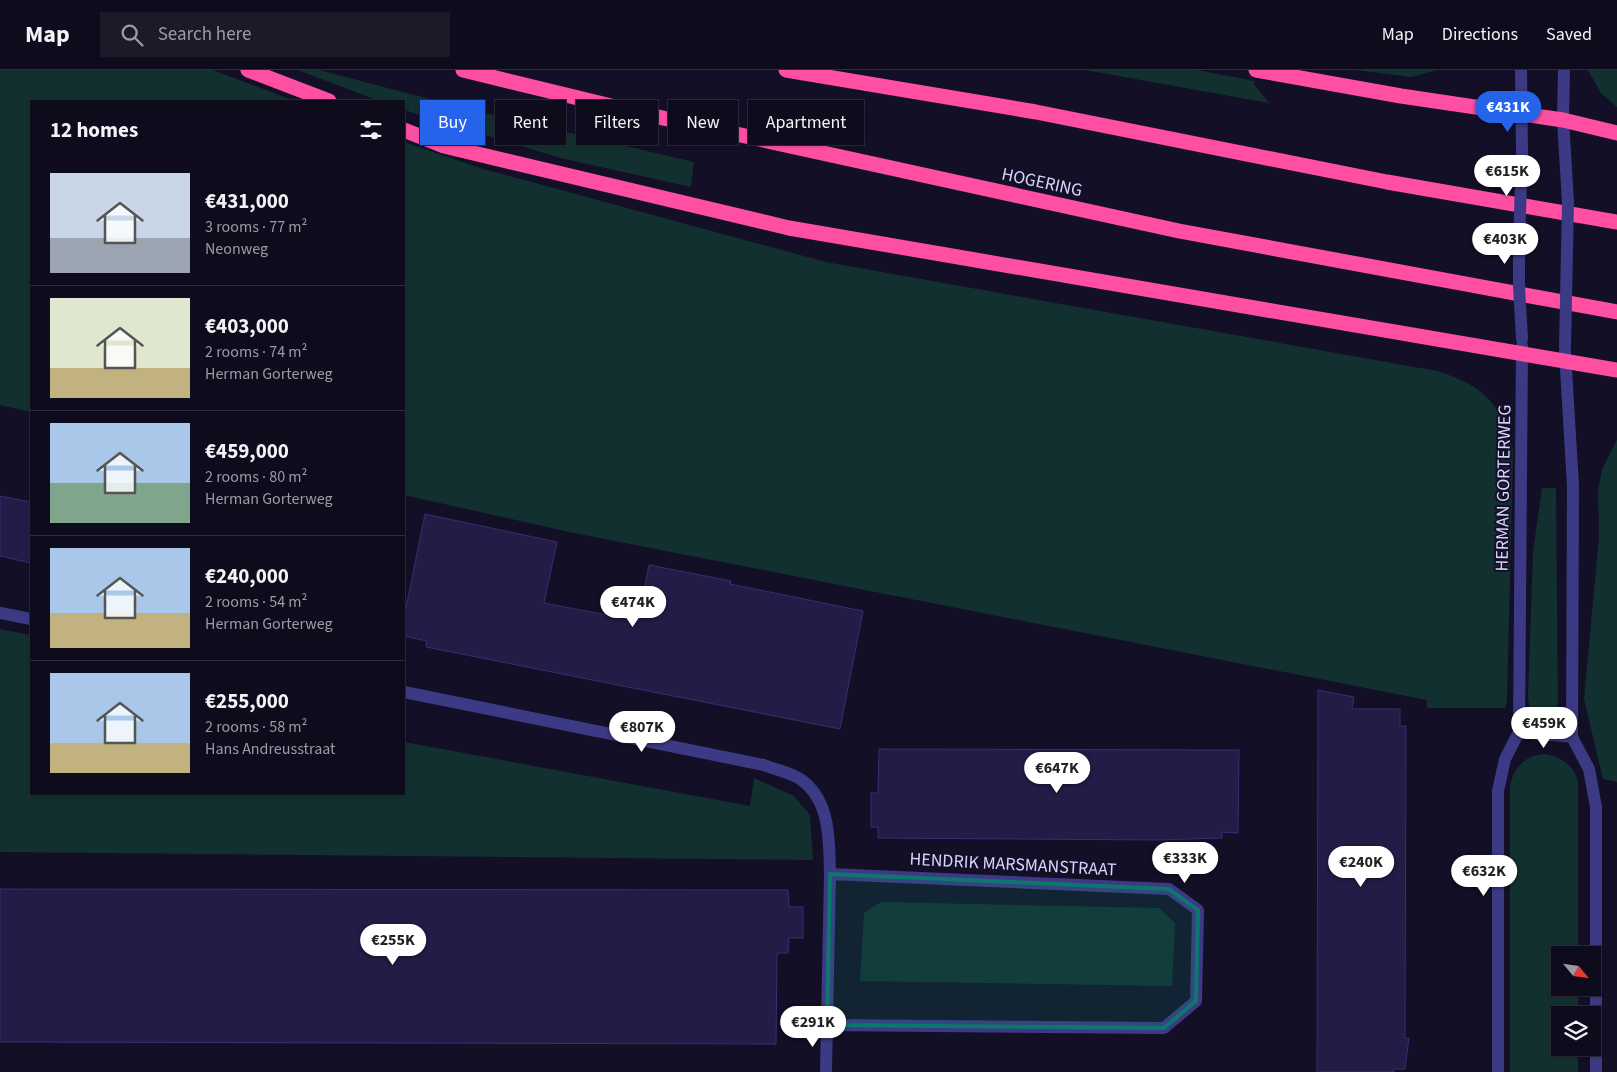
<!DOCTYPE html>
<html lang="en">
<head>
<meta charset="utf-8">
<style>
	:root { --surface:#0e0b1c; --page:#1c1929; --text:#f1f3f6; --muted:#9b9ba3; --line:#2e2b3b; --accent:#2563eb }
	body { margin:0; font-family:"Source Sans 3",sans-serif; background:var(--page); color:var(--text); height:100vh; display:flex; flex-direction:column; font-size:19px; white-space:nowrap }
	* { box-sizing:border-box; margin:0 }
	p { font-size:16px; color:var(--muted) }
	.icon { flex:none; width:28px; height:28px; fill:none; stroke:currentColor; stroke-width:2; stroke-linecap:round; stroke-linejoin:round }
	.map { position:relative; flex:1; overflow:hidden }
	.side { position:absolute; left:30px; top:30px; width:375px; height:695px; display:flex; flex-direction:column; background:var(--surface); border-radius:0px; box-shadow:0 1px 4px #0004,0 0 0 1px var(--line) }
	.side>* { flex:none }
	.top-card { position:absolute; left:420px; top:30px; width:475px; height:45px; display:flex; gap:10px }
	.needle { width:32px; rotate:119deg }
	.buttons { position:absolute; left:1551px; top:876px; display:grid; gap:10px }
	.buttons a { display:grid; place-items:center; width:50px; height:50px; border-radius:0px; background:var(--surface); box-shadow:0 1px 4px #0004,0 0 0 1px var(--line); font-size:25px }
	.price { position:absolute; translate:-50% -42px; padding:0 11px; border-radius:18px; background:#fff; color:#222; font-size:16px; line-height:32px; filter:drop-shadow(0 1px 2px #0008) }
	.price::after { content:''; position:absolute; left:50%; top:30px; width:15px; height:11px; margin-left:-8px; background:inherit; clip-path:polygon(0 0,100% 0,50% 100%) }
	.price.active { background:var(--accent); color:#fff }
	ul { padding:0; list-style:none }
	li { display:flex; align-items:center; gap:15px; height:125px; padding:0 20px }
	li+li { border-top:1px solid var(--line) }
	li span { display:grid; place-items:center; flex:none; width:140px; height:100px; border-radius:0px; color:#555 }
	li>.icon { margin-inline-start:auto }
	span .icon { width:60px; height:60px; fill:#fffc; stroke-width:1 }
	li b { font-size:21px }
	h2 { display:flex; justify-content:space-between; align-items:center; height:60px; padding:0 20px; font-size:21px }
	.tag { padding:0 18px; border-radius:0px; background:var(--surface); box-shadow:0 1px 4px #0004,0 0 0 1px var(--line); font-size:18px; line-height:45px }
	.tag.active { background:var(--accent); color:#fff }
	header { display:flex; align-items:center; gap:30px; box-sizing:border-box; height:70px; padding:0 25px; background:var(--surface); border-bottom:1px solid var(--line) }
	header strong { font-size:24px }
	nav { display:flex; gap:28px; margin-inline-start:auto; font-size:18px }
	.search { width:350px; height:45px; background:var(--page); display:flex; align-items:center; gap:12px; box-sizing:border-box; padding:0 18px; border-radius:0px; color:var(--muted); font-size:19px }
	.map>svg:first-child { display:block }
</style>
</head>
<body>
<header>
<strong>Map</strong>
<div class="search"><svg class="icon" aria-label="search" viewBox="0 0 24 24"><circle cx="10" cy="10" r="6"/><path d="M15 15l6 6"/></svg>Search here</div>
<nav><a>Map</a><a>Directions</a><a>Saved</a></nav>
</header>
<div class="map">
<svg width="1617" height="1002" viewBox="0 0 1617 1002">
	<rect width="100%" height="100%" fill="#130f26"/>
	<path fill="#12302f" d="M 0,0 L 213,0 L 295,31 L 31,31 L 31,342 L 0,335 Z
		M 298,0 L 319,0 L 460,37 L 694,92 L 691,117 L 560,88 L 404,40 L 404,31 L 379,31 Z
		M 1085,0 L 1197,0 L 1255,11 L 1254,14 L 1269,33 Z
		M 1356,0 L 1438,0 L 1411,7 Z
		M 1588,0 L 1617,0 L 1617,37 L 1600,22 Z
		M 404,72 L 480,98 L 826,192 L 1437,301 C 1480,314 1504,334 1513,380 L 1507,632 L 1505,638 L 1427,638 L 1427,630 L 569,462 L 404,425 Z
		M 1617,369 L 1617,712 L 1603,709 L 1584,629 L 1599,467 L 1598,421 L 1602,400 Z
		M 1542,418 L 1556,418 L 1558,642 L 1556,647 C 1549,654 1537,654 1530,646 L 1528,625 L 1533,482 Z
		M 0,559 L 31,565 L 31,724 L 404,724 L 404,672 L 750,736 L 754,708 L 794,726 L 810,745 L 813,790 L 0,782 Z
		M 1545,684 C 1562,687 1573,695 1578,711 L 1578,885 L 1560,885 L 1560,918 L 1578,918 L 1578,945 L 1560,945 L 1560,978 L 1578,978 L 1578,1002 L 1510,1002 L 1510,716 C 1514,697 1525,685 1545,684 Z
		M 881,832 L 1159,838 L 1175,853 L 1172,916 L 860,911 L 864,843 Z"/>
	<path fill="#241b47" stroke="#3b2d73" d="M 0,426 L 31,432 L 31,493 L 0,486 Z
		M 425,444 L 557,472 L 544,533 L 638,551 L 649,495 L 731,511 L 730,514 L 863,541 L 840,659 L 426,577 L 427,571 L 404,566 L 404,548 Z
		M 1318,620 L 1354,627 L 1352,639 L 1400,639 L 1400,656 L 1406,656 L 1405,968 L 1409,968 L 1405,999 L 1394,999 L 1394,1002 L 1317,1002 Z
		M 879,679 L 1239,680 L 1238,763 L 1222,762 L 1222,768 L 1159,770 L 878,768 L 878,757 L 871,757 L 871,723 L 878,723 Z
		M 0,819 L 788,820 L 789,837 L 803,837 L 803,868 L 789,868 L 788,883 L 777,883 L 776,974 L 0,972 Z"/>
	<g fill="none" stroke-linecap="round" stroke-linejoin="round">
		<path stroke="#3d3a85" stroke-width="12" d="M 1521,0 L 1522,81
			M 1564,0 L 1563,50 L 1568,132
			M 1519,173 L 1519,216
			M 1565,282 L 1573,416 L 1572,667 L 1589,699 L 1596,737 L 1596,1002
			M 0,543 L 31,549
			M 404,622 L 764,695 C 776,700 793,703 803,711 C 831,733 829,772 830,804
			M 1519,662 L 1572,667
			M 826,1002 L 830,804 L 1169,819 L 1198,840 L 1196,931 L 1164,958 L 827,955
			M 1498,1002 L 1498,721 L 1505,689 L 1519,662 L 1522,276"/>
		<path stroke="#ff4fa3" stroke-width="15" d="M 248,0 L 329,31
			M 463,0 L 640,43 L 1179,161 L 1617,242
			M 786,0 L 1036,42 L 1387,112 L 1617,152
			M 1256,0 L 1401,26 L 1563,50 L 1617,63
			M 404,60 L 444,76 L 789,158 L 1617,300"/>
		<path stroke="#3d3a85" stroke-width="12" d="M 1519,173 L 1522,81
			M 1519,216 L 1522,269
			M 1565,277 L 1568,132"/>
	</g>
	<path fill="#0f766e" fill-opacity="0.2" stroke="#0f766e" stroke-width="4" stroke-linejoin="round" d="M 830,804 L 1169,819 L 1198,840 L 1196,931 L 1164,958 L 827,955 Z"/>
	<g text-anchor="middle" stroke-width="4" stroke-linejoin="round" paint-order="stroke">
		<g font-size="18" fill="#d9d4ff" stroke="#130f26">
			<text transform="translate(1042 112) rotate(12)" y="6">HOGERING</text>
			<text transform="translate(1503 418) rotate(-89)" y="6">HERMAN GORTERWEG</text>
			<text transform="translate(1013 794) rotate(3)" y="6">HENDRIK MARSMANSTRAAT</text>
		</g>
	</g>
</svg>
<div class="buttons">
<a><svg class="needle" viewBox="-14 -14 28 28"><path d="M0-13l5 13h-10z" fill="#e53935"/><path d="M0 13l5-13h-10z" fill="#9b9ba3"/></svg></a>
<a><svg class="icon" aria-label="layers" viewBox="0 0 24 24"><path d="M12 4l9 5-9 5-9-5zM3 14l9 5 9-5"/></svg></a>
</div>
<b class="price active" style="left:1508px;top:63px">€431K</b>
<b class="price" style="left:1507px;top:127px">€615K</b>
<b class="price" style="left:1505px;top:195px">€403K</b>
<b class="price" style="left:633px;top:558px">€474K</b>
<b class="price" style="left:1544px;top:679px">€459K</b>
<b class="price" style="left:642px;top:683px">€807K</b>
<b class="price" style="left:1057px;top:724px">€647K</b>
<b class="price" style="left:1185px;top:814px">€333K</b>
<b class="price" style="left:1361px;top:818px">€240K</b>
<b class="price" style="left:1484px;top:827px">€632K</b>
<b class="price" style="left:393px;top:896px">€255K</b>
<b class="price" style="left:813px;top:978px">€291K</b>
<div class="top-card">
<a class="tag active">Buy</a>
<a class="tag">Rent</a>
<a class="tag">Filters</a>
<a class="tag">New</a>
<a class="tag">Apartment</a>
</div>
<section class="side">
<h2>12 homes<svg class="icon" aria-label="filters" viewBox="0 0 24 24"><path d="M4 7h16M4 17h16"/><circle cx="9" cy="7" r="2"/><circle cx="15" cy="17" r="2"/></svg></h2>
<ul>
<li><span style="background:linear-gradient(#c9d6e8 65%,#9aa5b1 0)"><svg class="icon" aria-label="home" viewBox="0 0 24 24"><path d="M3 11l9-7 9 7M6 9v11h12V9"/></svg></span><div><b>€431,000</b><p>3 rooms · 77 m²</p><p>Neonweg</p></div></li>
<li><span style="background:linear-gradient(#dfe7d0 70%,#c2b280 0)"><svg class="icon" aria-label="home" viewBox="0 0 24 24"><path d="M3 11l9-7 9 7M6 9v11h12V9"/></svg></span><div><b>€403,000</b><p>2 rooms · 74 m²</p><p>Herman Gorterweg</p></div></li>
<li><span style="background:linear-gradient(#a9c7e8 60%,#7fa58c 0)"><svg class="icon" aria-label="home" viewBox="0 0 24 24"><path d="M3 11l9-7 9 7M6 9v11h12V9"/></svg></span><div><b>€459,000</b><p>2 rooms · 80 m²</p><p>Herman Gorterweg</p></div></li>
<li><span style="background:linear-gradient(#a9c7e8 65%,#c2b280 0)"><svg class="icon" aria-label="home" viewBox="0 0 24 24"><path d="M3 11l9-7 9 7M6 9v11h12V9"/></svg></span><div><b>€240,000</b><p>2 rooms · 54 m²</p><p>Herman Gorterweg</p></div></li>
<li><span style="background:linear-gradient(#a9c7e8 70%,#c2b280 0)"><svg class="icon" aria-label="home" viewBox="0 0 24 24"><path d="M3 11l9-7 9 7M6 9v11h12V9"/></svg></span><div><b>€255,000</b><p>2 rooms · 58 m²</p><p>Hans Andreusstraat</p></div></li>
</ul>
</section>
</div>
</body>
</html>
